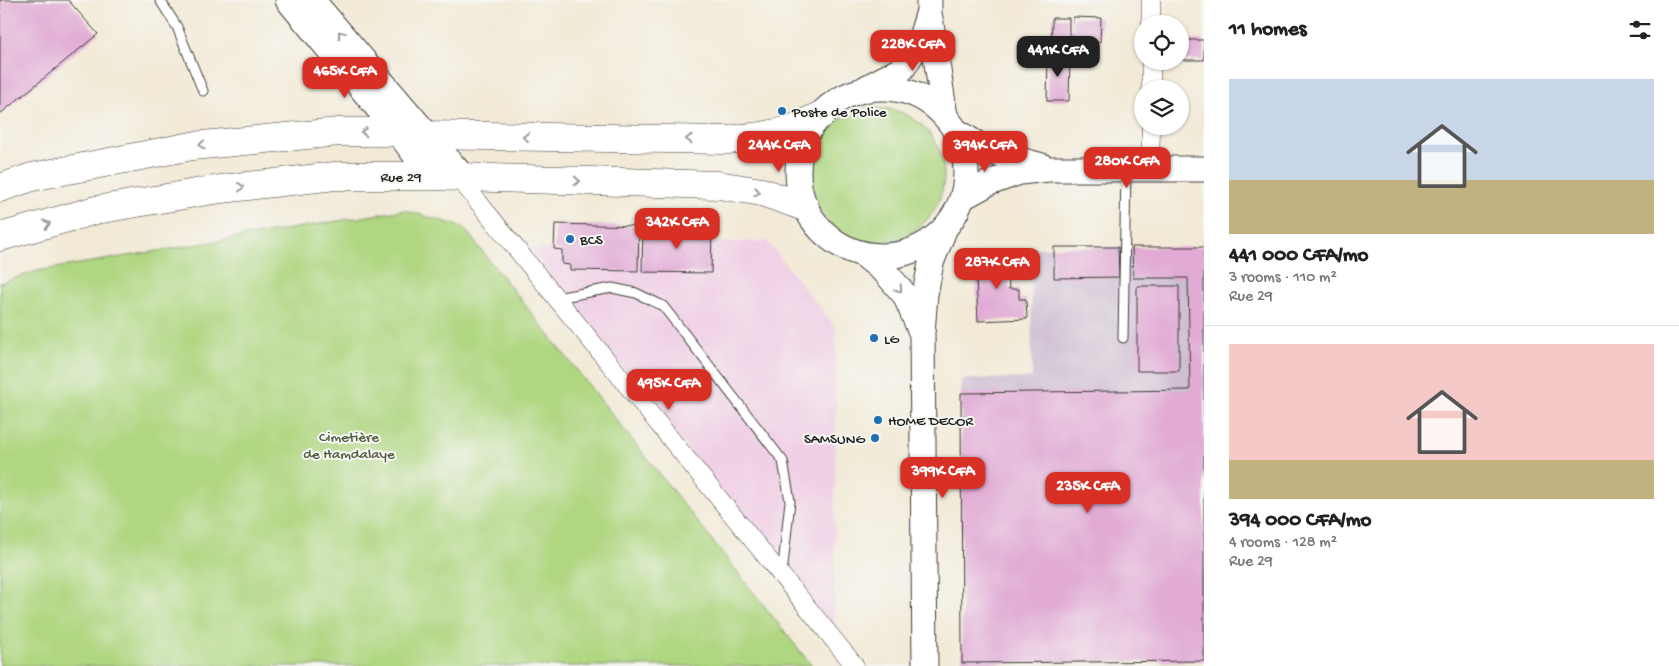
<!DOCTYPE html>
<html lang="en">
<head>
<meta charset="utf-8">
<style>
	:root { --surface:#fff; --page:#f2f2f2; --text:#222; --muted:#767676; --line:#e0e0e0; --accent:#d93025 }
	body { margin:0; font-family:"Gochi Hand",sans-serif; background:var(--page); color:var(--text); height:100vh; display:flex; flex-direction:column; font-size:19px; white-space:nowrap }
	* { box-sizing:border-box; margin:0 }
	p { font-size:16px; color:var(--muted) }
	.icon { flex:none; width:28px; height:28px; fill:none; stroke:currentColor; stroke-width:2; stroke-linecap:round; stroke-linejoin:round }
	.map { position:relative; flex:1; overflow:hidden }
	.details { display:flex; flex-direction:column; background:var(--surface); width:475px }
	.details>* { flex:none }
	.tools { position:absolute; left:1134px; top:15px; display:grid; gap:10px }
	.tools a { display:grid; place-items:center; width:55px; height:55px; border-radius:50%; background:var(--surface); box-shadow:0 1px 4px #0004; font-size:25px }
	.price { position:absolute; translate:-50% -42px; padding:0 11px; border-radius:10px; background:var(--accent); color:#fff; font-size:16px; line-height:32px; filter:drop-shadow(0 1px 2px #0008) }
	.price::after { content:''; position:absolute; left:50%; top:30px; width:15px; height:11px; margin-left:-8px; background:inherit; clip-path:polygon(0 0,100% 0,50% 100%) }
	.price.active { background:#222; color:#fff }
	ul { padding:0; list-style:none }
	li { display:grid; align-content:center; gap:10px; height:265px; padding:0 25px }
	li+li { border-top:1px solid var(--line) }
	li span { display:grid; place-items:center; height:155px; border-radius:0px; color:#555 }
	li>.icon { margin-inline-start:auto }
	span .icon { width:90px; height:90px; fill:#fffc; stroke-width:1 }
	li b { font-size:21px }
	h2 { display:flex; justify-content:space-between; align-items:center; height:60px; padding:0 25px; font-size:21px }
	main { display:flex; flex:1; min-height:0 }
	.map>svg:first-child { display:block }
</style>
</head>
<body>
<main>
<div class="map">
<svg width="1204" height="666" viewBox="0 0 1204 666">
	<rect width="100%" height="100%" fill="#f6f6f2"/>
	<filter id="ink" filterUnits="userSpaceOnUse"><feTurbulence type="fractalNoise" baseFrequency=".02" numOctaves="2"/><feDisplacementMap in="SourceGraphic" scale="10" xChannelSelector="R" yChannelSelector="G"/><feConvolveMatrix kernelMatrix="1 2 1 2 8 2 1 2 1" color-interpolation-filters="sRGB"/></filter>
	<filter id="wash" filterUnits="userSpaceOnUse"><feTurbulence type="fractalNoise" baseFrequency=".0096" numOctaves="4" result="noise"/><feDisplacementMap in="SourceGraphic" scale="20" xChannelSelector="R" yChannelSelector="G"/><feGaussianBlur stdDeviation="1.12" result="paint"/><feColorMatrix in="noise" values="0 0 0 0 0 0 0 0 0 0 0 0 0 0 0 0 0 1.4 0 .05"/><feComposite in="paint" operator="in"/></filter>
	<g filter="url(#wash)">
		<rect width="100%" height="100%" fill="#f2ead7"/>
		<path fill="#f0d0e5" d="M 767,241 L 836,328 L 834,635 L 530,249 Z"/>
		<path fill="#cebed2" d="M 1204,247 L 1204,661 L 962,663 L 961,379 L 1032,378 L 1031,248 Z"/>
		<path fill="#afd680" stroke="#66794e" d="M810 175a67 67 0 1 1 134 0a67 67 0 1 1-134 0Z
			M 404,210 L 463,227 L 812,666 L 0,666 L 0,283 L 37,271 Z"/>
		<g id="blocks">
			<path fill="#e1abd5" d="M 0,0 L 68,0 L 98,34 L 0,114 Z
				M 1073,17 L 1101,18 L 1100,42 L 1072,41 Z
				M 1052,18 L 1069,18 L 1069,53 L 1051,53 Z
				M 1180,40 L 1204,40 L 1204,60 L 1180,60 Z
				M 1048,55 L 1070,55 L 1069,101 L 1047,101 Z
				M 555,224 L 639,226 L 638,271 L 570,270 L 570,265 L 562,264 L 562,250 L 554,249 Z
				M 643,227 L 712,228 L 711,273 L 642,272 Z
				M 1054,247 L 1118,247 L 1119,277 L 1054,278 Z
				M 1132,247 L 1204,247 L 1204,661 L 962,663 L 961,393 L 1190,390 L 1188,278 L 1133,278 Z
				M 1007,252 L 1009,289 L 1019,289 L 1019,299 L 1026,299 L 1027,319 L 978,321 L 975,254 Z
				M 1137,286 L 1179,286 L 1179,371 L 1137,371 Z"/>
		</g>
	</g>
	<g filter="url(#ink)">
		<use href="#blocks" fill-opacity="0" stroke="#3c3b38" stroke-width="1"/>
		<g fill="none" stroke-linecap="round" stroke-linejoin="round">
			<g stroke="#3c3b38" stroke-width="11">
				<path id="lane" d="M 160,0 L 177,27 L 203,91
					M 556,298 L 612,288 L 636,293 L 663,306 L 783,461 L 790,501 L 782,575
					M 1123,338 L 1126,171"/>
			</g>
			<g stroke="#3c3b38" stroke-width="19">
				<path id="street" d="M 1151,24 L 1151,0
					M 1151,89 L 1151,61
					M 1150,169 L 1151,126
					M 458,177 L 855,666"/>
			</g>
			<g stroke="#3c3b38" stroke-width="27">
				<path id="secondary" d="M 288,0 L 398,132 L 431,176
					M 312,0 L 463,177
					M 930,18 L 945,116
					M 866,88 L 902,69 L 920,41 L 929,11 L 929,0
					M798 172a84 84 0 1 1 168 0a84 84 0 1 1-168 0Z
					M 956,131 L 988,151 L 1042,166
					M 963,197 L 989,183 L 1020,172 L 1049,169 L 1204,169
					M 864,255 L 885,272 L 905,295 L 921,332
					M 925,666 L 922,333 L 925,294 L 931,263 L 944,230"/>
			</g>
			<g stroke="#3c3b38" stroke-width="29">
				<path id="primary" d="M 0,188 L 32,177 L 192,146 L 339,132 L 398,132 L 426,135 L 727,140 L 762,136 L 790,130 L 821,115
					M 0,237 L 96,210 L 213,190 L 335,176 L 431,176 L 718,185 L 762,192 L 805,207"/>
			</g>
			<use href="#lane" stroke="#fff" stroke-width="9"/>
			<use href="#street" stroke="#fff" stroke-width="18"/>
			<use href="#secondary" stroke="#fff" stroke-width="25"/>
			<use href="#primary" stroke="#fff" stroke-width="28"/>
		</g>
		<defs><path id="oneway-chevron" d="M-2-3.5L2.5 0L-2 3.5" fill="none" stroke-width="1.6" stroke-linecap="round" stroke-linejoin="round" transform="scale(1.25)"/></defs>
		<g stroke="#999">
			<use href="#oneway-chevron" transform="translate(341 34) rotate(-130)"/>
			<use href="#oneway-chevron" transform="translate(364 132) rotate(-180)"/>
			<use href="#oneway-chevron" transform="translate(526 137) rotate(-179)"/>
			<use href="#oneway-chevron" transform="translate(689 139) rotate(-179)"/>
			<use href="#oneway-chevron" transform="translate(202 145) rotate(174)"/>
			<use href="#oneway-chevron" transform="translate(577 181) rotate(2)"/>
			<use href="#oneway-chevron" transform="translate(241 187) rotate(-7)"/>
			<use href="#oneway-chevron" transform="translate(757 192) rotate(11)"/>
			<use href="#oneway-chevron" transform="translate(47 224) rotate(-16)"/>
			<use href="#oneway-chevron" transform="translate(899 289) rotate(50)"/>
		</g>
	</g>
	<g fill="#1f6fb2" stroke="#f6f6f2" stroke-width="2">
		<circle cx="782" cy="111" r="5"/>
		<circle cx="570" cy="239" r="5"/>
		<circle cx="874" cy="338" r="5"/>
		<circle cx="878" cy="420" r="5"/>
		<circle cx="875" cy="438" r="5"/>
	</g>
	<g text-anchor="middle" stroke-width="4" stroke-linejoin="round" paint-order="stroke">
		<g font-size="15" fill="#1c1c1c" stroke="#f6f6f2" text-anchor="start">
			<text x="792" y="116">Poste de Police</text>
			<text x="580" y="244">BCS</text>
			<text x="884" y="343">LG</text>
			<text x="888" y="425">HOME DECOR</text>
			<text x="865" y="443" text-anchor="end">SAMSUNG</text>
		</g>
		<g font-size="15" fill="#1c1c1c" stroke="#f6f6f2">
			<text x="401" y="181">Rue 29</text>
		</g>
		<g font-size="15" fill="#4f5d3f" stroke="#f6f6f2">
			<text x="349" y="441">Cimetière<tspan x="349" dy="17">de Hamdalaye</tspan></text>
		</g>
	</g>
</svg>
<div class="tools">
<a><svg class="icon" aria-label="locate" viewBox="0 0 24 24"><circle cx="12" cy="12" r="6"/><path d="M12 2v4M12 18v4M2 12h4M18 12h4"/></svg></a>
<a><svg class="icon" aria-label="layers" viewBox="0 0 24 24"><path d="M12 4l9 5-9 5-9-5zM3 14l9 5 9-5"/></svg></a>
</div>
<b class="price" style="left:913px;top:72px">228K CFA</b>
<b class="price active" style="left:1058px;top:78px">441K CFA</b>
<b class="price" style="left:345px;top:99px">465K CFA</b>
<b class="price" style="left:779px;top:173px">244K CFA</b>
<b class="price" style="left:985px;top:173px">394K CFA</b>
<b class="price" style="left:1127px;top:189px">280K CFA</b>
<b class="price" style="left:677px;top:250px">342K CFA</b>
<b class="price" style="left:997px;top:290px">287K CFA</b>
<b class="price" style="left:669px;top:411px">495K CFA</b>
<b class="price" style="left:943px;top:499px">399K CFA</b>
<b class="price" style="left:1088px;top:514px">235K CFA</b>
</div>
<section class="details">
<h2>11 homes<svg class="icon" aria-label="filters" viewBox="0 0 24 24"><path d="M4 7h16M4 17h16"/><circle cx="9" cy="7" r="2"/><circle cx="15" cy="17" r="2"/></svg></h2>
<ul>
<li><span style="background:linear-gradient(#c9d6e8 65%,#c2b280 0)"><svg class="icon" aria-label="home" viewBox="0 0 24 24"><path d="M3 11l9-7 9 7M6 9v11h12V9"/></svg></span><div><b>441 000 CFA/mo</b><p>3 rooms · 110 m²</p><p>Rue 29</p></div></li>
<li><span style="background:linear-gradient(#f6c9c9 75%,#c2b280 0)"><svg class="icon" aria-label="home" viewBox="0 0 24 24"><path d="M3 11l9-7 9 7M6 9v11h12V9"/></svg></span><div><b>394 000 CFA/mo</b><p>4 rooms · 128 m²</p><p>Rue 29</p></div></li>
</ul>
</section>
</main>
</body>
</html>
